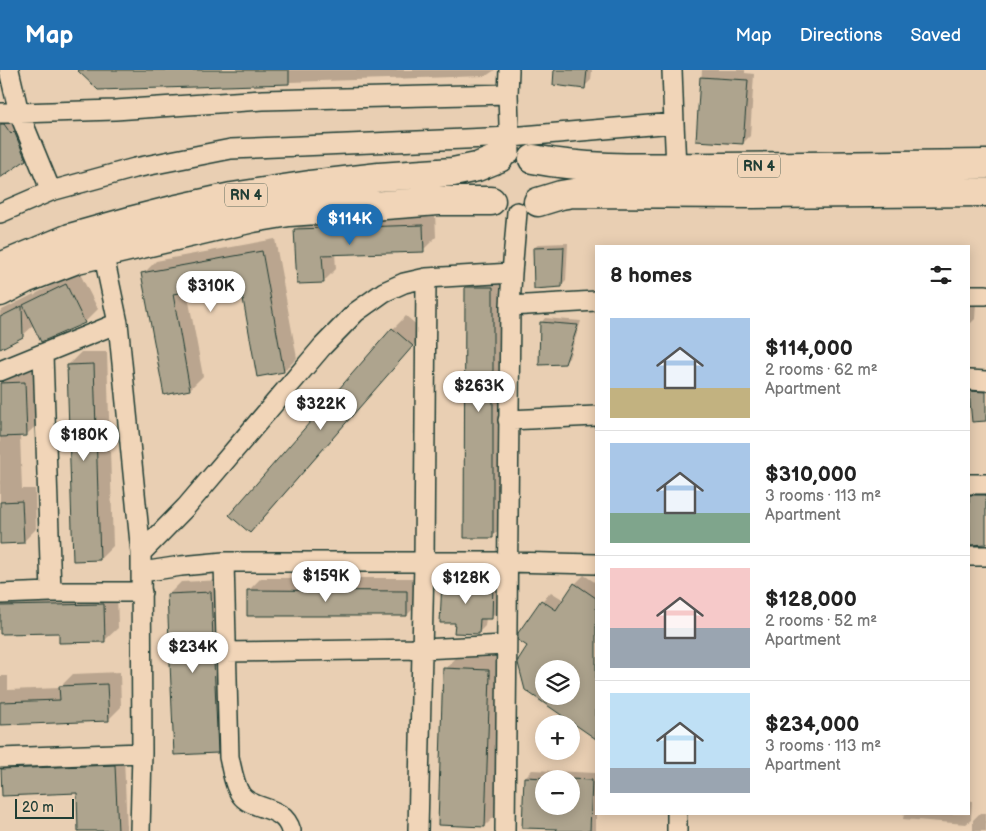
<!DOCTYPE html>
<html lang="en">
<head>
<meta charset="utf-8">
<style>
	:root { --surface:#fff; --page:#f6f6f6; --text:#222; --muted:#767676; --line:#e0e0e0; --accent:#1f6fb2 }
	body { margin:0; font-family:"Balsamiq Sans",sans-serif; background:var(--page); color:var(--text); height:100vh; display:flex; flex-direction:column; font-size:19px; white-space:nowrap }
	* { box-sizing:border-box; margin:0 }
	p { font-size:16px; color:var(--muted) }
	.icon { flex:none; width:28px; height:28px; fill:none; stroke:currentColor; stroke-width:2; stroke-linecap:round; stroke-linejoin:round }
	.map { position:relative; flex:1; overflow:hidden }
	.drawer { position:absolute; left:595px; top:175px; width:375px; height:570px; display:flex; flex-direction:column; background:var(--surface); border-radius:0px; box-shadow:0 2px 12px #0003 }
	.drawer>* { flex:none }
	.buttons { position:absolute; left:535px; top:590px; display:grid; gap:10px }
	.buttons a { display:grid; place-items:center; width:45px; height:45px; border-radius:50%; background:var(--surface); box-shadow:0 2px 12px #0003; font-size:25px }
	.scale { position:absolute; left:15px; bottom:12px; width:59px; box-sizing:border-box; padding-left:5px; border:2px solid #1f3d34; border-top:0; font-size:14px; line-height:18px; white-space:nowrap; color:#1f3d34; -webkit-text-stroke:4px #f1d5b8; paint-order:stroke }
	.price { position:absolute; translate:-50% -42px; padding:0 11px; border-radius:18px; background:#fff; color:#222; font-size:16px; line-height:32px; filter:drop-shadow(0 1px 2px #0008) }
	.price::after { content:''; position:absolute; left:50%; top:30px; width:15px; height:11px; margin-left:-8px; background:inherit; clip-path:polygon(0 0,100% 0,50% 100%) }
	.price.on { background:var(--accent); color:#fff }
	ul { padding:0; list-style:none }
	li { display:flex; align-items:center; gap:15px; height:125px; padding:0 15px }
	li+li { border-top:1px solid var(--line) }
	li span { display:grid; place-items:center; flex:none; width:140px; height:100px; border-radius:0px; color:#555 }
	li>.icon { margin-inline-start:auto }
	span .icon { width:60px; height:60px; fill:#fffc; stroke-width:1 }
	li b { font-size:21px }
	h2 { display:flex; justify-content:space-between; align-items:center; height:60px; padding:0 15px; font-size:21px }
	header { display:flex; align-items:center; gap:30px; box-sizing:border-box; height:70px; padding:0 25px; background:var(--accent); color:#fff }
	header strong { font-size:24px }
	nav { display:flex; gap:28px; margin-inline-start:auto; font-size:18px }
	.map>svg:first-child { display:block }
</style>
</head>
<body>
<header>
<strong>Map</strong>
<nav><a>Map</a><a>Directions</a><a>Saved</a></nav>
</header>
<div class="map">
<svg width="986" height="761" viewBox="0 0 986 761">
	<rect width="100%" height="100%" fill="#e9cfb3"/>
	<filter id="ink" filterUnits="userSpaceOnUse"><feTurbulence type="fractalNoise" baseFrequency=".02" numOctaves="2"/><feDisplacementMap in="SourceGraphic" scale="10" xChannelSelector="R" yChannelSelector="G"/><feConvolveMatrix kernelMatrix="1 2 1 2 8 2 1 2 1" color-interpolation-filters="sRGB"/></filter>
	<g filter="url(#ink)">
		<path fill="#0003" fill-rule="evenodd" d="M 79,0 L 495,0 L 486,6 L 98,18 Z
			M 555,0 L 592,0 L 591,10 L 584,17 Z
			M 702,0 L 745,0 L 745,3 L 754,4 L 750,66 L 743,73 L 697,70 Z
			M 0,41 L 13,46 L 34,80 L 25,89 L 0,107 Z
			M 435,142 L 436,167 L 423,180 L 335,183 L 336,199 L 323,212 L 296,159 L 309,146 Z
			M 275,169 L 297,288 L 284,301 L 241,211 L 187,221 L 203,306 L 190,319 L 143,204 L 156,191 Z
			M 568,173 L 566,211 L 561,216 L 534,178 L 539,174 Z
			M 79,202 L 98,239 L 85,252 L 42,271 L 34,255 L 22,266 L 0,277 L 0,241 L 34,224 L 34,226 L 37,223 Z
			M 506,204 L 505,454 L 492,467 L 466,218 L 479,205 Z
			M 969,230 L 976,232 L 975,249 L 971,253 L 969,253 Z
			M 406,246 L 425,262 L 263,449 L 250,461 L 231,445 L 393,259 Z
			M 545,248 L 581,251 L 569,288 L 564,293 L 541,253 Z
			M 81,282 L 107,282 L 113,476 L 100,489 L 68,295 Z
			M 38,300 L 40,352 L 27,364 L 20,365 L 22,419 L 35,419 L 36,459 L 23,472 L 0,473 L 0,301 Z
			M 975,317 L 986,318 L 986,349 L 971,322 Z
			M 969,418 L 986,420 L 986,473 L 971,473 Z
			M 451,503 L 500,506 L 498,541 L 491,548 L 486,548 L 485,556 L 478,563 L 456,552 L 444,510 Z
			M 584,505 L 596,513 L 596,668 L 526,619 L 529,576 L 542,531 L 551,522 L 564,530 L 575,514 ZM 544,599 L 571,599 L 571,626 L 544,626 Z
			M 261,508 L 420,508 L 420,532 L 407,545 L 248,521 Z
			M 223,510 L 230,669 L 217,682 L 168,525 L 181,512 Z
			M 117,521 L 118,558 L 105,570 L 60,561 L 0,563 L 0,525 Z
			M 458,586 L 501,587 L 498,743 L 485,756 L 445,599 Z
			M 120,602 L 121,637 L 108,650 L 0,654 L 0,606 L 8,606 L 8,620 L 60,618 L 60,617 L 73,604 Z
			M 124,687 L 127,761 L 80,761 L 78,722 L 2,700 L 11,691 Z
			M 532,700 L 596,703 L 596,761 L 558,761 L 558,758 L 524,757 L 525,707 ZM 544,709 L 571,709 L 571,736 L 544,736 Z
			M 969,730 L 972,731 L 971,750 L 966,754 L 903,749 L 904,744 L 969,744 Z
			M 980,743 L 986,743 L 986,761 L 973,761 L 973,750 Z"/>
		<path fill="#aea48e" stroke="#1f3d34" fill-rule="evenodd" d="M 77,0 L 289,0 L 289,14 L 98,20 Z
			M 554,0 L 587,0 L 585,19 L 553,15 Z
			M 700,7 L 748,10 L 743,74 L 696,71 Z
			M 0,54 L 4,54 L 11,64 L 14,61 L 26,90 L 0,108 Z
			M 423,155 L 424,182 L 322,185 L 324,213 L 297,214 L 294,159 Z
			M 564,177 L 562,217 L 534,219 L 533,178 Z
			M 262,181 L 284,302 L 257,307 L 240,212 L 173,224 L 190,320 L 164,325 L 141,203 Z
			M 66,214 L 85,253 L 41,272 L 23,235 Z
			M 465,217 L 493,217 L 493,468 L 464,468 Z
			M 22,236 L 23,267 L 0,279 L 0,247 Z
			M 540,252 L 578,255 L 565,294 L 539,295 Z
			M 392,258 L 413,276 L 250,463 L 229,445 Z
			M 94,294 L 100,490 L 73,491 L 67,295 Z
			M 25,312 L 27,366 L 0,367 L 0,313 Z
			M 969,321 L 986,322 L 986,351 L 972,352 Z
			M 969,425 L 986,425 L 986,474 L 970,475 Z
			M 22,431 L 24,473 L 0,474 L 0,432 Z
			M 442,510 L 493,513 L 492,549 L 480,549 L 479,564 L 454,563 L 455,553 L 440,553 Z
			M 574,513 L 596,528 L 596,669 L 525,620 L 518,593 L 518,590 L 527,576 L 518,570 L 518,563 L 541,530 L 556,540 ZM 544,599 L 571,599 L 571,626 L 544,626 Z
			M 247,520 L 407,521 L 407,546 L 247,546 Z
			M 211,522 L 218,683 L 174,685 L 167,524 Z
			M 104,534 L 105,572 L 59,573 L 59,563 L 0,564 L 0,536 Z
			M 443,598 L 489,600 L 489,606 L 490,604 L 485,757 L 438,755 Z
			M 107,614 L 109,651 L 0,655 L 0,632 L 60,630 L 59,616 Z
			M 115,695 L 118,761 L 78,761 L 77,723 L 2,726 L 1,699 Z
			M 524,707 L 592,710 L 590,761 L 556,761 L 557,759 L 522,758 ZM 544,709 L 571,709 L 571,736 L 544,736 Z"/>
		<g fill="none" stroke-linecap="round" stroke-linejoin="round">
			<g stroke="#1f3d34" stroke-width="22">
				<path id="street" d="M 9,0 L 19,43 L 115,40 L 263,30 L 508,24
					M 509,0 L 508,24 L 510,84
					M 672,0 L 674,53 L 676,97
					M 0,43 L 19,43 L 51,121
					M 0,143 L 51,121 L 135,98 L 231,79 L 511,67 L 674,53
					M 969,225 L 986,225
					M 510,236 L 596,231
					M 118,253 L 141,483 L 142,683 L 140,761
					M 43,285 L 51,522
					M 0,301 L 118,253 L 103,182
					M 969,310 L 986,311
					M 508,350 L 596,346
					M 969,414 L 986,414
					M 141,483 L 186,437 L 322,277 L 356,242 L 384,222 L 404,213 L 426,208
					M 969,486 L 986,486
					M 224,492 L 229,687 C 232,700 234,715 241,725 C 252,741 284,734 291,761
					M 142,502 L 181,496 L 224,492 L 507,492 L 596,494
					M 0,524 L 51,522 L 142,522
					M 226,582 L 422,579 L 506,575
					M 0,688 L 142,683
					M 677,744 L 677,761
					M 418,761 L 424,493 L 426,208 L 512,203
					M 505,761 L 510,236 L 512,203 L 517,142"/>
			</g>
			<g stroke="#1f3d34" stroke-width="31">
				<path id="highway" d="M 533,89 C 594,101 661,97 723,97 C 811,96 898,95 986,94
					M 538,132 L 561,125 L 573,123 L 754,124 L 986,122
					M 0,197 L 70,168 L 134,150 L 173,140 L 232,127 L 310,115 L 379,107 L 453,102 L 477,97 L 499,88
					M 0,222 L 25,209 L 77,189 L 253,148 L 289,142 L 358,137 L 438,131 L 491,131"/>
			</g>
			<use href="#street" stroke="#f1d5b8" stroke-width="19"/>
			<use href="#highway" stroke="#f1d5b8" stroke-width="28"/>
		</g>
	</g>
	<g text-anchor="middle" stroke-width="5" stroke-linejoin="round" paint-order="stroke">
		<g fill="#f1d5b8" stroke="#5e6b5c" stroke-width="1">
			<rect x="738" y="84.5" width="42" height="23" rx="4"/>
			<rect x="225" y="113.5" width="42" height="23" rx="4"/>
		</g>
		<g font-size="14" font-weight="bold" fill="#1f3d34">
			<text x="759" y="101">RN 4</text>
			<text x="246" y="130">RN 4</text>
		</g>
	</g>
</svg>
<div class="buttons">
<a><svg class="icon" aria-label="layers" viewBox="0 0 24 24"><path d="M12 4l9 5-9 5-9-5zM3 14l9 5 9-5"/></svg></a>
<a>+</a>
<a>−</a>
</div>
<div class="scale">20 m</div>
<b class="price on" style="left:350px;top:176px">$114K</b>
<b class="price" style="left:211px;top:243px">$310K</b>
<b class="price" style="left:479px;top:343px">$263K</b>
<b class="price" style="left:321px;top:361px">$322K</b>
<b class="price" style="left:84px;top:392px">$180K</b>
<b class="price" style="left:326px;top:533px">$159K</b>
<b class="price" style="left:466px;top:535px">$128K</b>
<b class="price" style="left:193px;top:604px">$234K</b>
<section class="drawer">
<h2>8 homes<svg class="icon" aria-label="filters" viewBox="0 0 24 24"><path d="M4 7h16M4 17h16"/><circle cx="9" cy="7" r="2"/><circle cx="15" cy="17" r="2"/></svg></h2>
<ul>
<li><span style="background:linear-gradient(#a9c7e8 70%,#c2b280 0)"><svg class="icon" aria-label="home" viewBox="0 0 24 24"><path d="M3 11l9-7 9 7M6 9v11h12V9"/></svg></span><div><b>$114,000</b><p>2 rooms · 62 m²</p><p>Apartment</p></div></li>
<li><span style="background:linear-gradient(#a9c7e8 70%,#7fa58c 0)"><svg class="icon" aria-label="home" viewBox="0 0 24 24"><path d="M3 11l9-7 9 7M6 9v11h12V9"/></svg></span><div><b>$310,000</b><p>3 rooms · 113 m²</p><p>Apartment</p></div></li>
<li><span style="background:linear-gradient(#f6c9c9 60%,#9aa5b1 0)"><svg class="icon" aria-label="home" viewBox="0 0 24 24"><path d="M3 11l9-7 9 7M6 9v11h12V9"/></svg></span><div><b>$128,000</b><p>2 rooms · 52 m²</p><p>Apartment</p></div></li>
<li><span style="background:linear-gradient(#bfe0f5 75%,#9aa5b1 0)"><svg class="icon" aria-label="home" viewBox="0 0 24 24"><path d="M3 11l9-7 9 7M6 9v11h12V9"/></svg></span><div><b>$234,000</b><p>3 rooms · 113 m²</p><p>Apartment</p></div></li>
</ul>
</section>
</div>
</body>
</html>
